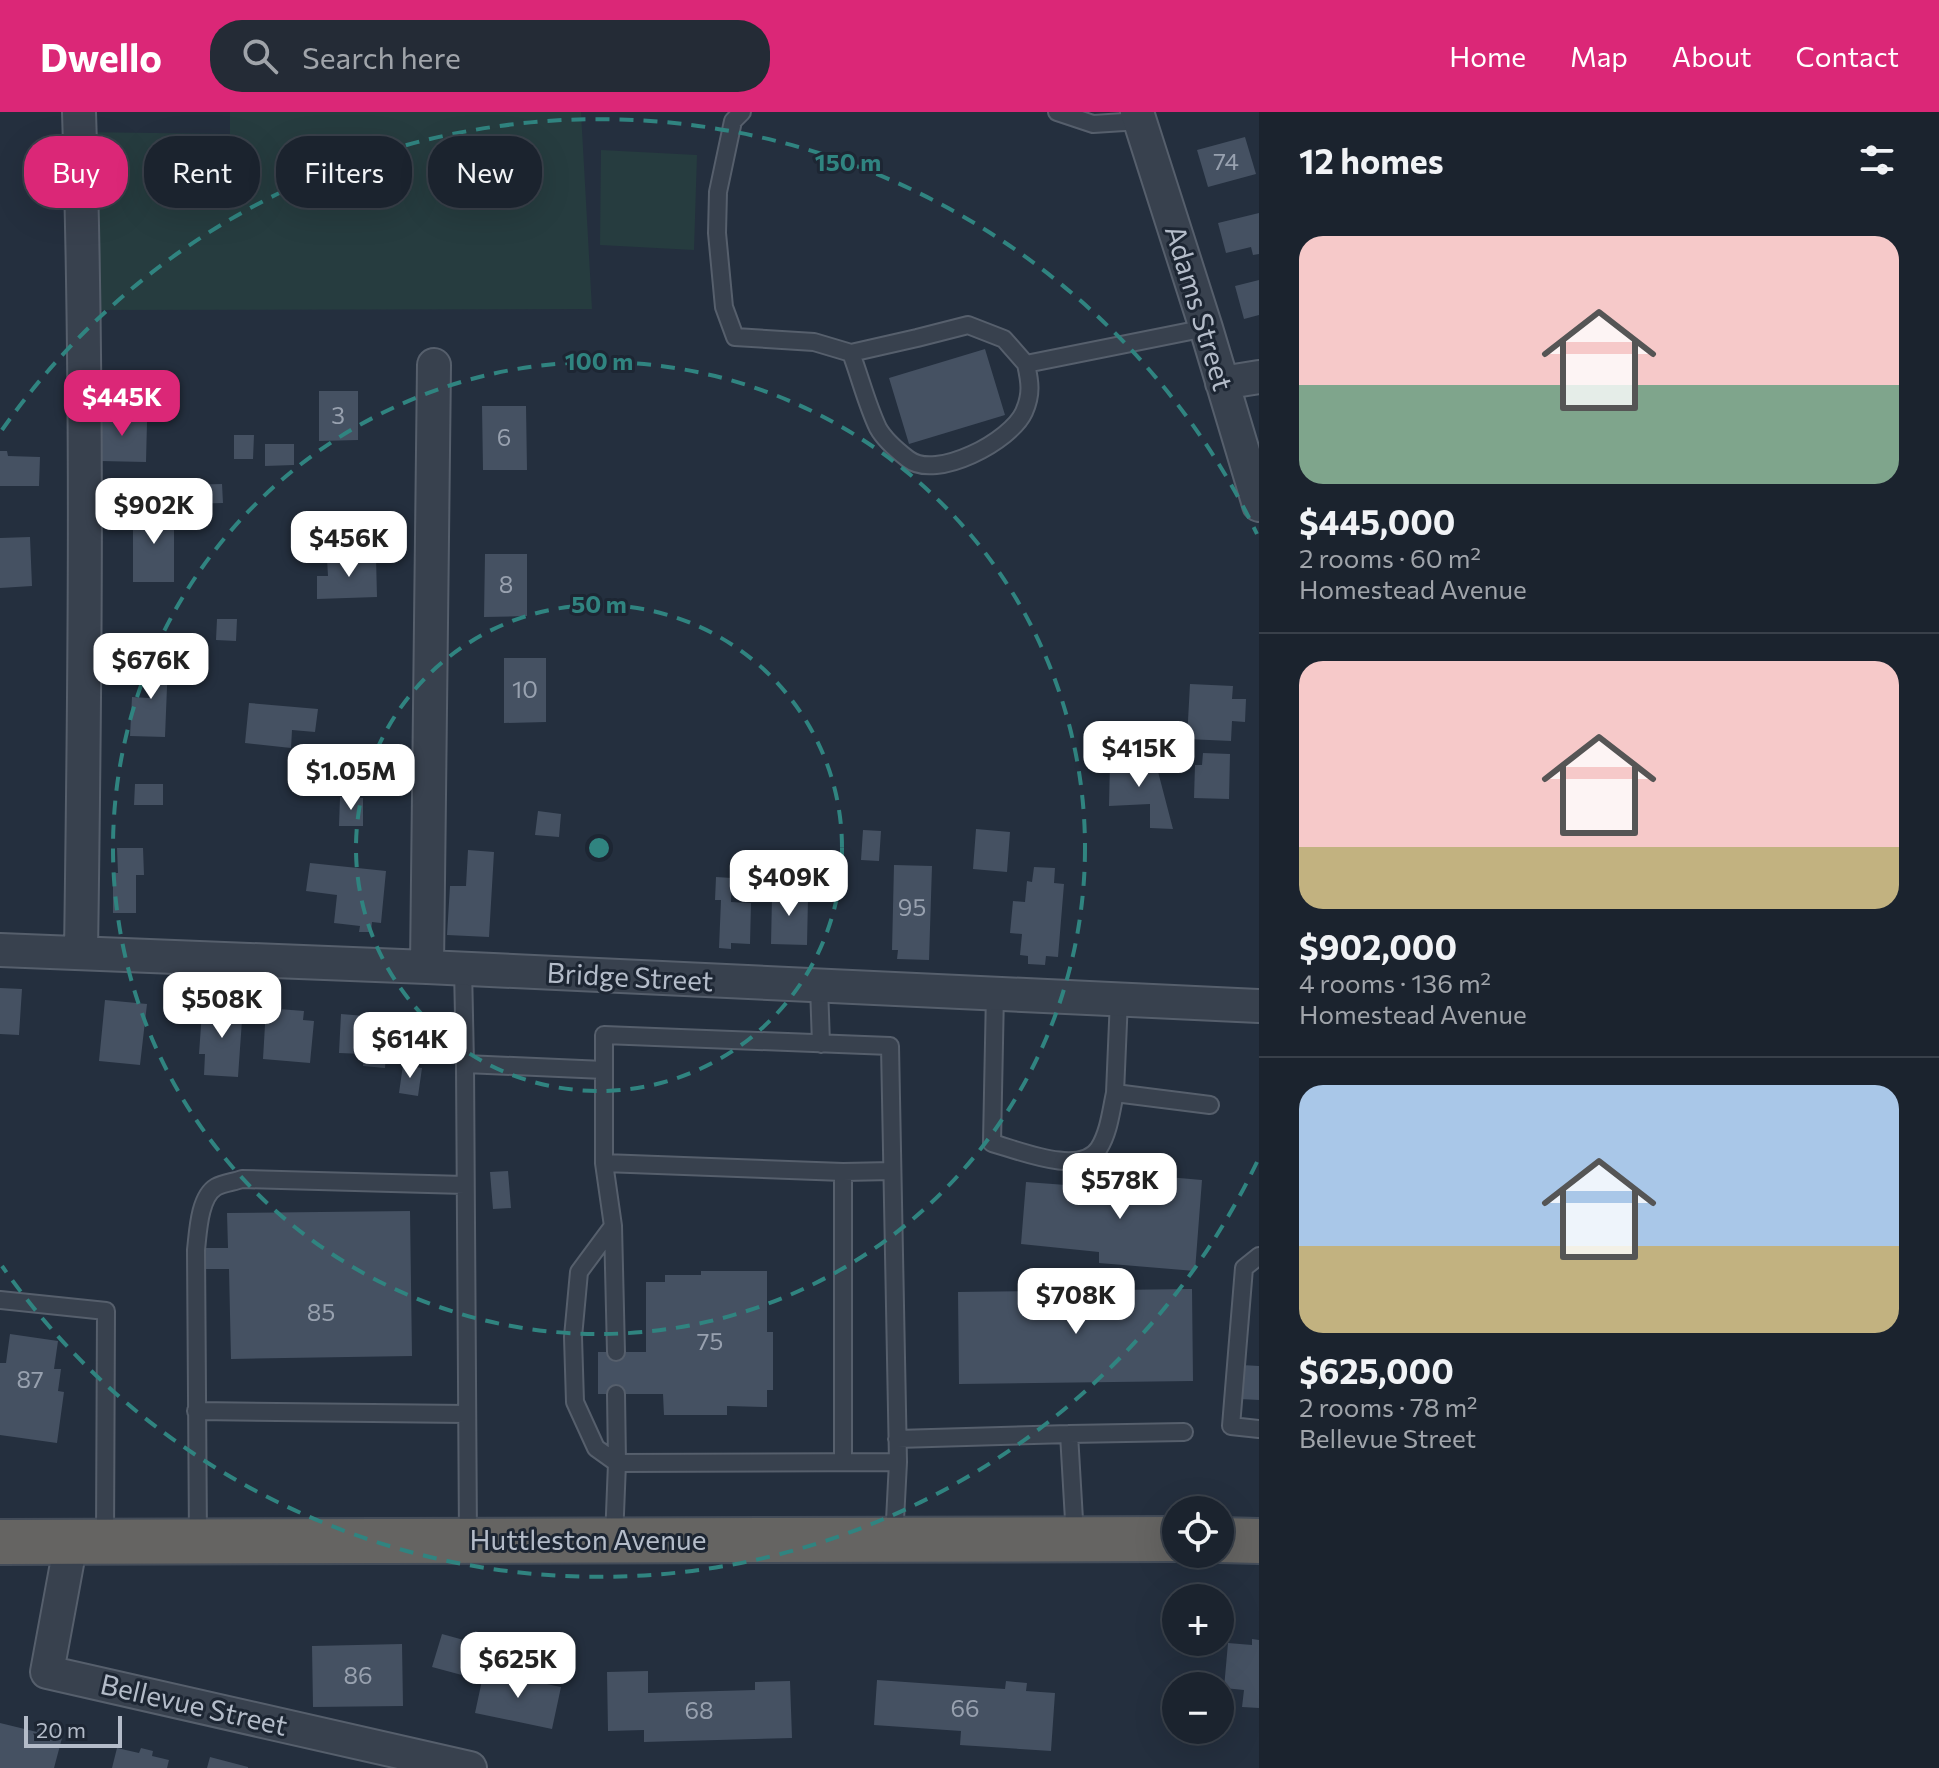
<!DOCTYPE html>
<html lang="en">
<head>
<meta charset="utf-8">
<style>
	:root { --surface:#1b232e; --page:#242b36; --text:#f1f3f6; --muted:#a0a4aa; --line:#39404a; --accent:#db2777 }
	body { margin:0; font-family:Commissioner,sans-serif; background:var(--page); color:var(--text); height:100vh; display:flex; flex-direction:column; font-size:30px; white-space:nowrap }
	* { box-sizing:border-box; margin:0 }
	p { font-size:26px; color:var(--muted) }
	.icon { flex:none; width:44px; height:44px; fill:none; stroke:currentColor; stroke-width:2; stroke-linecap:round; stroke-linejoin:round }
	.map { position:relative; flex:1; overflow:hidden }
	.details { display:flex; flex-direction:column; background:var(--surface); width:680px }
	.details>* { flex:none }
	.hud { position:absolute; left:24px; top:24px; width:760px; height:72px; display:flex; gap:16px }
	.buttons { position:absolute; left:1162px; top:1384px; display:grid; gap:16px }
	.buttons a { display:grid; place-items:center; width:72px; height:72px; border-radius:50%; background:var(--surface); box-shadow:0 8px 32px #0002,0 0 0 2px var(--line); font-size:40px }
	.scale { position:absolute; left:24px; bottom:20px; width:98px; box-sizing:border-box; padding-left:8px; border:4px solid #b4bcc9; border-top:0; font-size:22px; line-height:28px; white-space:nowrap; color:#b4bcc9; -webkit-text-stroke:6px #1d2633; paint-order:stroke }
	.price { position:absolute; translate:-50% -68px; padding:0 18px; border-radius:16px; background:#fff; color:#222; font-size:26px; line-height:52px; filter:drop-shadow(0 2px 4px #0008) }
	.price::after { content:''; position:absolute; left:50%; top:48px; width:24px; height:18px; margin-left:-12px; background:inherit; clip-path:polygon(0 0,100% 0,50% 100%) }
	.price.selected { background:var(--accent); color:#fff }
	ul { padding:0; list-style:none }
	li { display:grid; align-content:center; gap:16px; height:424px; padding:0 40px }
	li+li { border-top:2px solid var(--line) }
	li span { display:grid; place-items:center; height:248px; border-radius:24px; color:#555 }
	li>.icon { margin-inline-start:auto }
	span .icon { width:144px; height:144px; fill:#fffc; stroke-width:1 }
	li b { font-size:34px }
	h2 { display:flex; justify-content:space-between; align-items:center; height:96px; padding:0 40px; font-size:34px }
	.pill { padding:0 28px; border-radius:32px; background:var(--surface); box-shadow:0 8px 32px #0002,0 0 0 2px var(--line); font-size:28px; line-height:72px }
	.pill.selected { background:var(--accent); color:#fff }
	header { display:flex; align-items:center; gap:48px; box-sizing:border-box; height:112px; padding:0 40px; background:var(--accent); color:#fff }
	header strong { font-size:38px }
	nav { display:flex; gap:44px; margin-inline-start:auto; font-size:28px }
	.search { width:560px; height:72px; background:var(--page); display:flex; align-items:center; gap:20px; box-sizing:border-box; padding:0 28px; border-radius:32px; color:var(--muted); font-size:30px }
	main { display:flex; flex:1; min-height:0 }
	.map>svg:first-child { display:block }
</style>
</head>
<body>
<header>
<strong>Dwello</strong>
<div class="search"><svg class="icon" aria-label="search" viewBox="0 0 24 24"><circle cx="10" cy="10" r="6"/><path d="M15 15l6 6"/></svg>Search here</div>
<nav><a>Home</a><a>Map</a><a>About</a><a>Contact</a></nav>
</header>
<main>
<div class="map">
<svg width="1259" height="1656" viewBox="0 0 1259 1656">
	<rect width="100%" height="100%" fill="#242f3e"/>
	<path fill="#263c3f" d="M 230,0 L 581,0 L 592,197 L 83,198 L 80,20 L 230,22 Z
		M 601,38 L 697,43 L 694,138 L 600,133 Z"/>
	<path fill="#455162" d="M 1245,25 L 1256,62 L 1208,75 L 1197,38 Z
		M 1259,101 L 1259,142 L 1253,143 L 1251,135 L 1226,141 L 1218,111 Z
		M 1259,168 L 1259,203 L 1244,207 L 1235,174 Z
		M 985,237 L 1005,303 L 909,332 L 889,266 Z
		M 319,279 L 358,279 L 358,328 L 319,329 Z
		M 482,294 L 526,294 L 527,358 L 483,358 Z
		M 102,298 L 130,298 L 130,310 L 147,310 L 146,350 L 100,349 Z
		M 234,323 L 254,323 L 253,347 L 234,347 Z
		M 265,332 L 294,332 L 294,353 L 265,354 Z
		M 0,339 L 7,339 L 8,344 L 40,345 L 39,374 L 0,374 Z
		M 222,372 L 223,391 L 185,392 L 184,373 Z
		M 133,399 L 174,399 L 174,470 L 133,470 Z
		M 30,425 L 32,474 L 0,476 L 0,426 Z
		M 485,442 L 527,442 L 527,504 L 484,505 Z
		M 376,445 L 377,485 L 317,487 L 317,464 L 328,464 L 327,447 Z
		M 217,507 L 237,507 L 236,529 L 216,528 Z
		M 504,546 L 546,546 L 546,610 L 504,611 Z
		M 139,549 L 168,550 L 165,625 L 130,624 L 132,585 L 149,586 L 150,571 L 138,571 Z
		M 1190,572 L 1233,574 L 1232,587 L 1246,587 L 1245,610 L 1232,609 L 1231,629 L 1187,627 Z
		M 249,591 L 318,597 L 315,620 L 292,618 L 291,636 L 245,631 Z
		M 1203,641 L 1230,642 L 1229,687 L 1194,686 L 1195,653 L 1202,653 Z
		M 1155,648 L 1173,717 L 1150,716 L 1150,692 L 1109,694 L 1110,649 Z
		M 135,672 L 163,672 L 163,693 L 134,693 Z
		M 340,685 L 363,686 L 363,714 L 339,714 Z
		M 538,699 L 561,702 L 559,725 L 535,723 Z
		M 976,717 L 1010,720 L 1007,760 L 973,757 Z
		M 863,718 L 881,719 L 879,749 L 861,748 Z
		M 117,736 L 143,736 L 144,763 L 136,763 L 136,801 L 113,801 L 113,761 L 118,761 Z
		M 468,738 L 494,740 L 489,825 L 447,823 L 450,774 L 466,774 Z
		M 310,751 L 386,759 L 381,811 L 372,810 L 371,820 L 359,820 L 360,814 L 334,811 L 337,783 L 306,779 Z
		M 894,753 L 932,754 L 929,848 L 897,847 L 898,838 L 892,838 Z
		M 1034,755 L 1055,756 L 1054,771 L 1064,772 L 1058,845 L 1046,844 L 1045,853 L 1028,852 L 1028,844 L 1020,843 L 1022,822 L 1010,821 L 1013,789 L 1025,790 L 1027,769 L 1032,770 Z
		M 716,765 L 732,766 L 731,790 L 751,791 L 750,832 L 731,831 L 731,837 L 719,836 L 721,788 L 715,788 Z
		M 778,775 L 796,776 L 796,786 L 808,786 L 807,833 L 771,832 L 772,785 L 778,785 Z
		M 0,876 L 22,877 L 19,923 L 0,922 Z
		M 105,888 L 147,892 L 140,953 L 99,949 Z
		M 210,894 L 247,897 L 246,908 L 242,908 L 238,965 L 204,963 L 205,942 L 199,942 L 202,900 L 209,901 Z
		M 266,896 L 304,899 L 303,908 L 314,909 L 310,951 L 263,947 Z
		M 341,902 L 377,905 L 376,919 L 400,921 L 398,943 L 386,942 L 385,956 L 363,954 L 364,942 L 339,941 Z
		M 403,953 L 422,956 L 418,984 L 399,981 Z
		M 508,1059 L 511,1096 L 493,1097 L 490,1060 Z
		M 1110,1060 L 1202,1068 L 1195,1159 L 1099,1151 L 1099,1140 L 1021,1132 L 1026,1070 L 1066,1073 L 1065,1084 L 1107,1088 Z
		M 410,1099 L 412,1244 L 231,1247 L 229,1157 L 202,1157 L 201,1136 L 228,1136 L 227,1101 Z
		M 701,1159 L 767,1159 L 767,1220 L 773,1220 L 773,1278 L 767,1278 L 767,1295 L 727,1294 L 727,1303 L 664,1303 L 663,1282 L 598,1282 L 598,1240 L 646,1240 L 646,1170 L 665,1170 L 665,1163 L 701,1163 Z
		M 1192,1177 L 1193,1269 L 959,1272 L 958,1180 Z
		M 10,1222 L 58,1229 L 54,1257 L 61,1257 L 58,1279 L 64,1280 L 57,1331 L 0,1323 L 0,1251 L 6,1251 Z
		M 1242,1253 L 1259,1254 L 1259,1288 L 1240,1287 Z
		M 475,1519 L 485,1522 L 473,1566 L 432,1555 L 442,1522 L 471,1530 Z
		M 1252,1527 L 1259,1528 L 1259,1596 L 1242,1595 L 1244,1578 L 1224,1576 L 1228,1531 L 1252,1533 Z
		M 402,1532 L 403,1594 L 313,1595 L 312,1534 Z
		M 484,1559 L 561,1575 L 552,1617 L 475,1601 Z
		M 648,1559 L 648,1581 L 755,1578 L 755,1570 L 790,1569 L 792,1626 L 644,1630 L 644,1618 L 608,1619 L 607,1560 Z
		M 877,1568 L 1005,1577 L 1006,1569 L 1027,1571 L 1026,1579 L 1055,1581 L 1051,1639 L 960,1633 L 961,1619 L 874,1613 Z
		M 0,1611 L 37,1620 L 39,1612 L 57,1617 L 55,1625 L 62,1626 L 54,1656 L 0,1656 Z
		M 117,1636 L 139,1641 L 141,1636 L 153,1639 L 152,1644 L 169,1648 L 167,1656 L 112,1656 Z
		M 210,1645 L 248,1655 L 248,1656 L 207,1656 Z"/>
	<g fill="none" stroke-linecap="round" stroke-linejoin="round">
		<g stroke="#565f6c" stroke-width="20">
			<path id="service" d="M 742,0 L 733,9 L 718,80 L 717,121 L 724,195 L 735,225 L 814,230 L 851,241 L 917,226 L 968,213 L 1004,227 L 1026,252 L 1206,216
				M 1057,0 L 1093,12 L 1140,9
				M 851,241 C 860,265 867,293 878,316 C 884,327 899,340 908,347 C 936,369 1011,329 1024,300 C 1032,282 1030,270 1026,252
				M 463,856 L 465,952 L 468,1427
				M 819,874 L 821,932
				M 995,881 L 992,1031 C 1018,1038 1081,1065 1099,1036 C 1109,1020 1111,999 1115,981
				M 1119,887 L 1115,981 L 1210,993
				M 465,952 L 604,958
				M 604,1051 L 843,1060 L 892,1059
				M 613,1114 L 579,1160 L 573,1225 L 575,1290 L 596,1336 L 617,1351 L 898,1350 L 894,1428
				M 1259,1144 L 1244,1156 L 1231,1314 L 1259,1317
				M 0,1188 L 106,1199 L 105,1428
				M 616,1240 L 613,1114 L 604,1051 L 604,923 L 890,934 L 898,1350
				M 196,1299 L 467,1302
				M 897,1327 L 1069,1322
				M 843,1350 L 843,1060
				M 1075,1425 L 1069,1322 L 1184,1320
				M 614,1427 L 617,1351 L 616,1282
				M 198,1428 L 196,1138 C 198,1121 199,1085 216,1075 C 223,1071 234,1070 242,1067 L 465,1073"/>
		</g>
		<g stroke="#565f6c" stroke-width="36">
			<path id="minor" d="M 79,0 C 88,280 85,561 81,841
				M 1137,0 L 1206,216 L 1259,393
				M 1222,271 L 1259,265
				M 0,838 L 427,855 L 1259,894
				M 427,855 L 434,253
				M 71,1430 L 47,1560 L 470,1656"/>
		</g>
		<g stroke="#434c59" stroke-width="48">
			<path id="trunk" d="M 1220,1428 L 1259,1429
				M 0,1430 L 1176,1427"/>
		</g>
		<use href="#service" stroke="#38414e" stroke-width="16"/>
		<use href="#minor" stroke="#38414e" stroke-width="32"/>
		<use href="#trunk" stroke="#656462" stroke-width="44"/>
	</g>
	<g fill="none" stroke="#308480" stroke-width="4" stroke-dasharray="14 10">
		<circle cx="599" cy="736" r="243"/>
		<circle cx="599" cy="736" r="486"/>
		<path d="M1257 1050A729 729 0 0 1 2 1154M2 318A729 729 0 0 1 1257 422"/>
	</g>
	<g text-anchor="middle" stroke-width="6" stroke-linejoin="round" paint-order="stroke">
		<g font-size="24" fill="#98a1af">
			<text x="1226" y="58">74</text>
			<text x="338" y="312">3</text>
			<text x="504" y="334">6</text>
			<text x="506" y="481">8</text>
			<text x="525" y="586">10</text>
			<text x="912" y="804">95</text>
			<text x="321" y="1209">85</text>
			<text x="710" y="1238">75</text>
			<text x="30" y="1276">87</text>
			<text x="358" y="1572">86</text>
			<text x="965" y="1605">66</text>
			<text x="699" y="1607">68</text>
		</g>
		<g font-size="28" fill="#b4bcc9" stroke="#1d2633">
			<text transform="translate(1199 196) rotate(73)" y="10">Adams Street</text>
			<text transform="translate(630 865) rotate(3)" y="10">Bridge Street</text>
			<text x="588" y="1438">Huttleston Avenue</text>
			<text transform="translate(194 1593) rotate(13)" y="10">Bellevue Street</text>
		</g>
	</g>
	<circle cx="599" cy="736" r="12" fill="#308480" stroke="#1d2633" stroke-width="4"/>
	<g font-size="24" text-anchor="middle" font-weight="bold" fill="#308480" stroke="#1d2633" stroke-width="6" stroke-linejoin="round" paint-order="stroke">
		<text x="848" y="59">150 m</text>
		<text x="599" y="258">100 m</text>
		<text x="599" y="501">50 m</text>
	</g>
</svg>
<div class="buttons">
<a><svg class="icon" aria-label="locate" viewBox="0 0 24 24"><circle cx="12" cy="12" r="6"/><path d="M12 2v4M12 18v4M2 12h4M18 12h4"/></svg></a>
<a>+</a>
<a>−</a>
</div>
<div class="scale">20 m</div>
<b class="price selected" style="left:122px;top:326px">$445K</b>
<b class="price" style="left:154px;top:434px">$902K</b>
<b class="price" style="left:349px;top:467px">$456K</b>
<b class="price" style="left:151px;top:589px">$676K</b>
<b class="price" style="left:1139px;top:677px">$415K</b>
<b class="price" style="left:351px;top:700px">$1.05M</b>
<b class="price" style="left:789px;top:806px">$409K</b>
<b class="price" style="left:222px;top:928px">$508K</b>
<b class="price" style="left:410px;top:968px">$614K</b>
<b class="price" style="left:1120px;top:1109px">$578K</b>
<b class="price" style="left:1076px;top:1224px">$708K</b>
<b class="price" style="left:518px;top:1588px">$625K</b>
<div class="hud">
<a class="pill selected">Buy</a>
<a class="pill">Rent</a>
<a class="pill">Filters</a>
<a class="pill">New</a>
</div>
</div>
<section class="details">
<h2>12 homes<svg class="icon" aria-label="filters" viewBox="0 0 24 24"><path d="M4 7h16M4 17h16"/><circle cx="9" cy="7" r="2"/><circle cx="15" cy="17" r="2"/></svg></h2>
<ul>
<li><span style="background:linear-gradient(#f6c9c9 60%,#7fa58c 0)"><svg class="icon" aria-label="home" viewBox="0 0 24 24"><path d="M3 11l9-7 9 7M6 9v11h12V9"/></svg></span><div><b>$445,000</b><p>2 rooms · 60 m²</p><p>Homestead Avenue</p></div></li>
<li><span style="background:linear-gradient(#f6c9c9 75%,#c2b280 0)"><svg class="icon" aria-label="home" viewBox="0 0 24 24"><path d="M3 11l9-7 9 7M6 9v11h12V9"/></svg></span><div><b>$902,000</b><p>4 rooms · 136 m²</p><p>Homestead Avenue</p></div></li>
<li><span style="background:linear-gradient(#a9c7e8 65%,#c2b280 0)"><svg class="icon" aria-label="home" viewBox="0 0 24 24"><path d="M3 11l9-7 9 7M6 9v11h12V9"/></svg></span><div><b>$625,000</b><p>2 rooms · 78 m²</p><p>Bellevue Street</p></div></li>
</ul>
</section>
</main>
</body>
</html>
